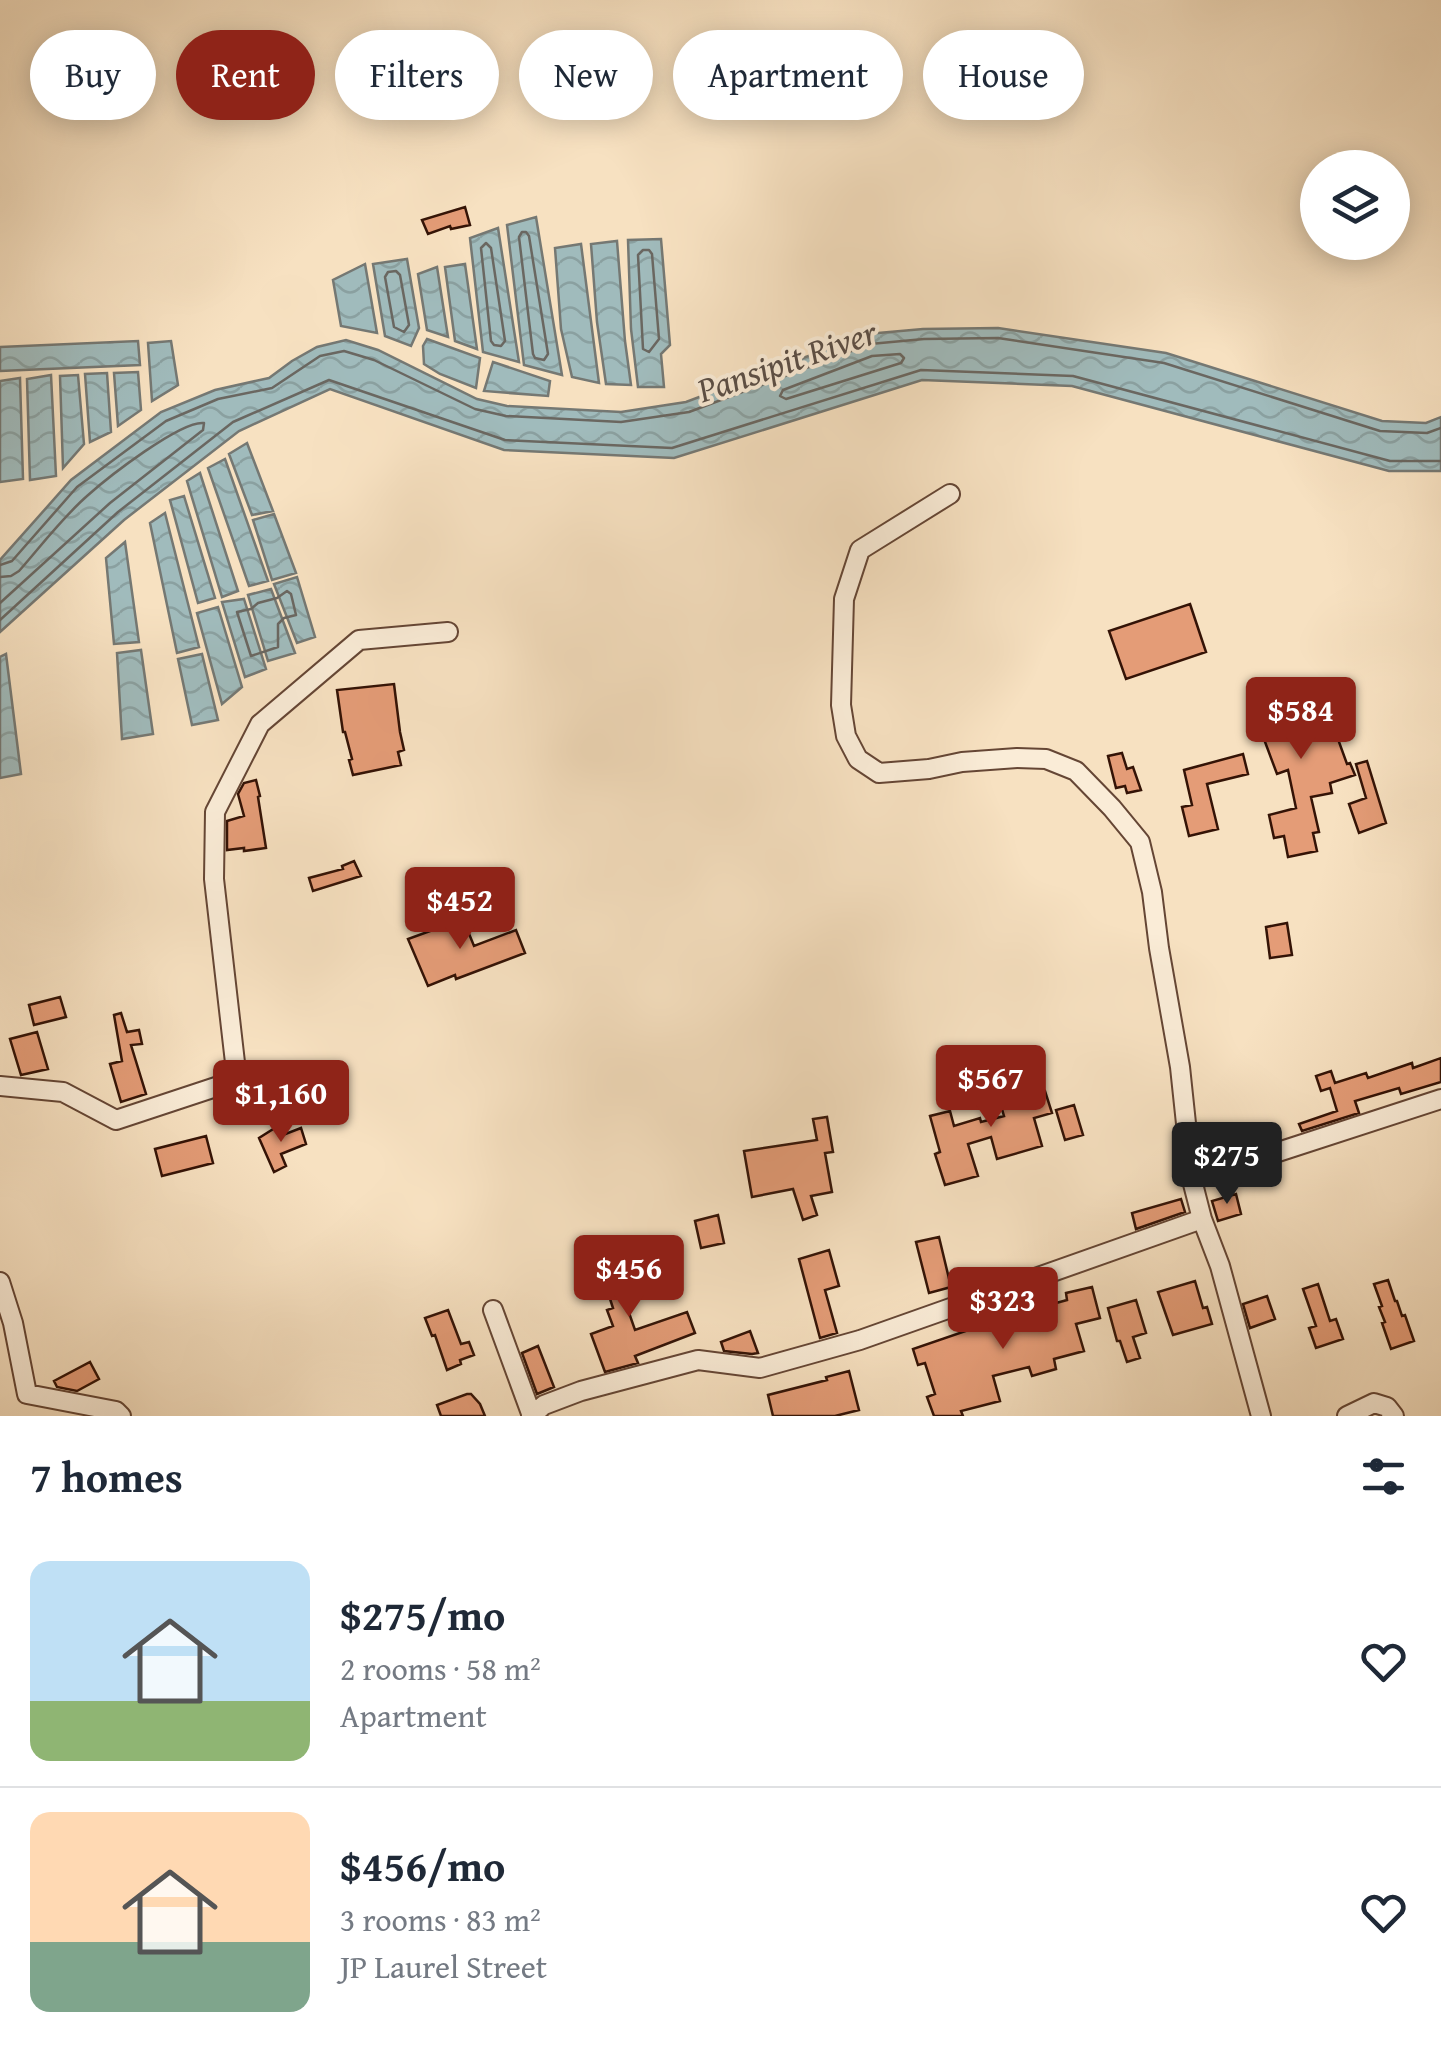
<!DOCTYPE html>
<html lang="en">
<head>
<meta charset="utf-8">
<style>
	:root { --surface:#fff; --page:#f2f2f3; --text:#1f2937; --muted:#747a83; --line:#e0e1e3; --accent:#8f2418 }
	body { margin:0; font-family:"Gentium Book Plus",serif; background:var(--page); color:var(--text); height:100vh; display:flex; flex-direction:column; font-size:38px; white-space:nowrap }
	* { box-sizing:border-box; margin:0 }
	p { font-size:32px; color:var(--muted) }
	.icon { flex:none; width:55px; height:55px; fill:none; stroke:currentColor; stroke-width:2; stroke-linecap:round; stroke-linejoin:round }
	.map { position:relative; height:1416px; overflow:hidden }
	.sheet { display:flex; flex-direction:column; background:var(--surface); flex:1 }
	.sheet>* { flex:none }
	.top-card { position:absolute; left:30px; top:30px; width:1382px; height:90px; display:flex; gap:20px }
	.buttons { position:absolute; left:1300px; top:150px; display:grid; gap:20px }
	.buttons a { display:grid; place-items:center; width:110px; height:110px; border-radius:50%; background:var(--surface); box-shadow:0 5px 25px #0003; font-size:50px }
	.price { position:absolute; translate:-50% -85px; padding:0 22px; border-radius:10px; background:var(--accent); color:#fff; font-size:32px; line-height:65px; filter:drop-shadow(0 2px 5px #0008) }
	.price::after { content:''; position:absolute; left:50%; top:60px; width:30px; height:22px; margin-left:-15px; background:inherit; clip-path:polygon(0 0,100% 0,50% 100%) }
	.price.active { background:#222; color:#fff }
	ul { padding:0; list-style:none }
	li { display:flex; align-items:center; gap:30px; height:250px; padding:0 30px }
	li+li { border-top:2px solid var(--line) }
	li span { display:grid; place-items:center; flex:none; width:280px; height:200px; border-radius:20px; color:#555 }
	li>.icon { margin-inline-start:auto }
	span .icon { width:120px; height:120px; fill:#fffc; stroke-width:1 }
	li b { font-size:42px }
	h2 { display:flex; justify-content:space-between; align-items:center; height:120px; padding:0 30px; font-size:42px }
	.pill { padding:0 35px; border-radius:45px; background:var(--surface); box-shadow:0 5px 25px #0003; font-size:35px; line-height:90px }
	.pill.active { background:var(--accent); color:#fff }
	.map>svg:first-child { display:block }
</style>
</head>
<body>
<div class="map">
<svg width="1441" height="1416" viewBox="0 0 1441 1416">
	<defs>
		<pattern id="water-waves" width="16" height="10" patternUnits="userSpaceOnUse" patternTransform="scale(2.5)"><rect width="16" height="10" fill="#a0bbbc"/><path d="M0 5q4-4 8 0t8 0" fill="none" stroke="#8aa0a0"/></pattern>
	</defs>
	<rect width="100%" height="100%" fill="#f7e1c1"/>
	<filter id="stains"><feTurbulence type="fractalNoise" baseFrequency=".002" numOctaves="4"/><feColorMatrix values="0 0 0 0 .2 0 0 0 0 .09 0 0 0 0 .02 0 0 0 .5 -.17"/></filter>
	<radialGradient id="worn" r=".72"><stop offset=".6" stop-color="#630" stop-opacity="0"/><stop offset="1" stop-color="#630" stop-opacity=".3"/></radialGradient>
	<path fill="url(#water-waves)" stroke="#757873" stroke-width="2.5" d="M 536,217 L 562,375 L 524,365 L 507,225 Z
		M 498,228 L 519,362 L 483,352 L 470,238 Z
		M 661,239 L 670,345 L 661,354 L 664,387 L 638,387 L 631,329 L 628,240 Z
		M 617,241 L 625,341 L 631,385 L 606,384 L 597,322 L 591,244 Z
		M 581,244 L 599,383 L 572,377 L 561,329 L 555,248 Z
		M 407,259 L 419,328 L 411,346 L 385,336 L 373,264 Z
		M 365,264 L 377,333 L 341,326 L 333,280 Z
		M 465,264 L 477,349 L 455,341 L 445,267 Z
		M 437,267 L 448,337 L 427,330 L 418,274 Z
		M 998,328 L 1166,353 L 1382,421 L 1426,423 L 1441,417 L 1441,471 L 1389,471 L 1072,386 L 922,380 L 674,458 L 504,450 L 330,389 L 239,431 L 124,520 L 0,632 L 0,560 L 71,480 L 161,412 L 215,390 L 269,378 L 292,361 L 317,347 L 346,340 L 378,350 L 477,399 L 507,406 L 621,412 L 686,402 L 867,334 L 923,329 Z
		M 427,339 L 480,358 L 476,388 L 440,374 L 424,364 L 423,346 Z
		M 138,341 L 140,365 L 0,371 L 0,347 Z
		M 171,341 L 178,385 L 152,401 L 148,343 Z
		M 493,362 L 550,381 L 548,396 L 484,391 Z
		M 138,372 L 141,410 L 118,426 L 114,373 Z
		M 107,373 L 111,432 L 90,442 L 85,374 Z
		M 51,375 L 56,476 L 30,480 L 27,379 Z
		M 78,375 L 84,444 L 63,468 L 60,376 Z
		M 20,378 L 23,479 L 0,482 L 0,381 Z
		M 247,443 L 273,511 L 252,515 L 229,454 Z
		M 225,459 L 268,581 L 249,586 L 208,468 Z
		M 200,473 L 238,591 L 222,597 L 187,481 Z
		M 184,496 L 215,598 L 198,603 L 170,500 Z
		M 165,513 L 199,647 L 177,653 L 150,523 Z
		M 274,514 L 296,573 L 272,580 L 253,520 Z
		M 125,542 L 139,642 L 114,644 L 106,558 Z
		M 297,577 L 315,637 L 297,643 L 274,584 Z
		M 271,589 L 295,653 L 268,661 L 248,595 Z
		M 244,599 L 266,669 L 245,677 L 222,602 Z
		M 218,607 L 242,687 L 222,704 L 197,613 Z
		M 141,650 L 153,734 L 122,739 L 117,653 Z
		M 6,654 L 21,774 L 0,778 L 0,657 Z
		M 202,654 L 218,720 L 192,725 L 178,659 Z"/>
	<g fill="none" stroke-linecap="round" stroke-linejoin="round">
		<path stroke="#6a6761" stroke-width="2.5" d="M 522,232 L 526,232 L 529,236 L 548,354 L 544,360 L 535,358 L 533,354 L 519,237 Z
			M 486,243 L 491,248 L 505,341 L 501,346 L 494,345 L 491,341 L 481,248 Z
			M 643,250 L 649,250 L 652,254 L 659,339 L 649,352 L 643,349 L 638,255 Z
			M 396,271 L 400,275 L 409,325 L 404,332 L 394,327 L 385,277 L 388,272 Z
			M 900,354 L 904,358 L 901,363 L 786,399 L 780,396 L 783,390 L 872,356 Z
			M 0,565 L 12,561 L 77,487 L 166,421 L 218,399 L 272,388 L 320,356 L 344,351 L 374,360 L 475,409 L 506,416 L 621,422 L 689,412 L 870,344 L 924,339 L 998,338 L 1164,363 L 1380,431 L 1427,433 L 1441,428
			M 0,577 L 11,576 L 19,571 C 41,546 62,518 87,496 C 107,478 181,420 204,423 L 203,430 L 110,503 L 0,603
			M 287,591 L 291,594 L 296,615 L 284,618 L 278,624 L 278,647 L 251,656 L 237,612 L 251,609 L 258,603 L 277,598 Z
			M 0,620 L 118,512 L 233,422 L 329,380 L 505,440 L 672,448 L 921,370 L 1073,376 L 1390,461 L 1441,461"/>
	</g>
	<path fill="#e49c77" stroke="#341306" stroke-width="2.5" d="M 465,207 L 470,225 L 451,229 L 450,226 L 428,234 L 422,220 Z
		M 1190,604 L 1206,652 L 1126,679 L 1109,631 Z
		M 394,684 L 400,732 L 404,750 L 398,752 L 401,765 L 353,775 L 349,760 L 352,759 L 345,732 L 343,732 L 337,690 Z
		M 1313,686 L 1324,719 L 1330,717 L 1347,764 L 1350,763 L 1355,775 L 1330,783 L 1332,793 L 1311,797 L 1319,832 L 1313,833 L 1317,851 L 1288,857 L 1284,836 L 1274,838 L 1269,815 L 1296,808 L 1288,770 L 1277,774 L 1252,707 Z
		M 1122,753 L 1127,769 L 1133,767 L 1141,790 L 1127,793 L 1125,786 L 1116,788 L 1108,756 Z
		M 1243,754 L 1248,774 L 1207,784 L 1218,829 L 1189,836 L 1182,807 L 1192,805 L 1184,770 Z
		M 1367,761 L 1386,823 L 1359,833 L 1349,804 L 1366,798 L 1356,764 Z
		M 256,780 L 260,796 L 258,797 L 266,848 L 244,851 L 244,848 L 227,850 L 227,821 L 244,816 L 238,794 L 244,783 Z
		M 354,861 L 361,876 L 313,891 L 309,878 L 343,869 L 342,866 Z
		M 463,919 L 474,946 L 516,930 L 525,953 L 456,979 L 455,975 L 428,986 L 408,939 Z
		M 1287,923 L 1292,955 L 1270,958 L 1266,927 Z
		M 60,997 L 66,1017 L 34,1025 L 29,1005 Z
		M 121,1013 L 127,1032 L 139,1030 L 142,1044 L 131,1045 L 146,1094 L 121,1102 L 110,1064 L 122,1061 L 114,1015 Z
		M 37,1032 L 48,1069 L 21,1075 L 10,1039 Z
		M 1441,1058 L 1441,1082 L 1401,1094 L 1399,1088 L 1355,1101 L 1359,1113 L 1302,1131 L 1299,1124 L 1337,1111 L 1330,1088 L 1321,1091 L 1316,1076 L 1331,1071 L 1335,1083 L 1366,1073 L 1368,1078 L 1412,1063 L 1413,1068 Z
		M 1024,1073 L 1030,1096 L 1045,1091 L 1052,1113 L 1034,1118 L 1042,1146 L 997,1159 L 991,1137 L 968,1144 L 978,1176 L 945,1185 L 935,1154 L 940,1152 L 930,1116 L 950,1111 L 954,1126 L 980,1118 L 981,1122 L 1004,1116 L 994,1082 Z
		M 1074,1105 L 1083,1135 L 1065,1140 L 1056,1110 Z
		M 827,1117 L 833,1152 L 825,1153 L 832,1192 L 811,1196 L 817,1215 L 803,1220 L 793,1189 L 752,1197 L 744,1151 L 817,1140 L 813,1119 Z
		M 278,1126 L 283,1135 L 301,1128 L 306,1144 L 281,1154 L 286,1166 L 274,1172 L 259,1138 Z
		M 206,1136 L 213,1163 L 162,1176 L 155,1149 Z
		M 1236,1194 L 1241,1214 L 1218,1221 L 1212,1201 Z
		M 1181,1199 L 1185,1212 L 1136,1229 L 1132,1213 Z
		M 718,1215 L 724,1243 L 701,1248 L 695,1221 Z
		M 939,1237 L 951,1287 L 929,1293 L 916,1242 Z
		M 612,1240 L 628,1288 L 621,1290 L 635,1330 L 687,1312 L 695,1333 L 635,1356 L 638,1363 L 605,1372 L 591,1334 L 613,1326 L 607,1310 L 613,1308 L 593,1247 Z
		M 829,1250 L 839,1286 L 825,1290 L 837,1333 L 820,1338 L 799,1259 Z
		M 1388,1280 L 1395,1301 L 1397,1301 L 1402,1316 L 1405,1315 L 1414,1341 L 1391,1349 L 1382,1323 L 1385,1322 L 1379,1307 L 1382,1306 L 1374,1284 Z
		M 1195,1281 L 1203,1308 L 1207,1307 L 1212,1324 L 1173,1335 L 1158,1292 Z
		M 1318,1284 L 1330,1321 L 1336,1319 L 1343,1339 L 1316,1348 L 1309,1328 L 1316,1326 L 1303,1289 Z
		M 1092,1287 L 1100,1318 L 1076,1324 L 1084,1351 L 1054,1359 L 1056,1369 L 1032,1376 L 1029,1367 L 993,1376 L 1000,1401 L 961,1411 L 963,1416 L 934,1416 L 927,1397 L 935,1394 L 925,1363 L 918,1365 L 913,1349 L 995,1321 L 992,1310 L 1006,1306 L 1009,1316 L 1067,1300 L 1066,1293 Z
		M 1267,1296 L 1275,1319 L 1250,1328 L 1243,1304 Z
		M 1136,1300 L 1146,1333 L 1133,1337 L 1140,1358 L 1127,1362 L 1120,1341 L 1117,1341 L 1108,1308 Z
		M 448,1310 L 461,1344 L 469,1342 L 474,1355 L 460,1360 L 461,1364 L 447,1370 L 435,1335 L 432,1336 L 425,1318 Z
		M 750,1331 L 758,1353 L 752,1354 L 724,1351 L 721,1342 Z
		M 538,1346 L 554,1387 L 537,1394 L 522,1353 Z
		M 90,1362 L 99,1379 L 77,1391 L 57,1387 L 54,1381 Z
		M 849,1371 L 859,1410 L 835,1416 L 773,1416 L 768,1395 L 827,1380 L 826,1377 Z
		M 467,1394 L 471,1394 L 480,1404 L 485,1416 L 441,1416 L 437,1405 Z"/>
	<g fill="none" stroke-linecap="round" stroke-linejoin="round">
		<g stroke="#654635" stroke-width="22">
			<path id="minor" d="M 950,494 L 860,550 L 844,599 L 841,705 L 846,736 L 858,759 L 879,773 L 929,769 L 962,762 L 1017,758 L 1046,759 L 1076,771 L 1112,808 L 1140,842 L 1152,892 L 1159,948 L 1180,1067 L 1192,1180 L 1202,1219 L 1220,1266 L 1261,1416
				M 0,1086 L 63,1092 L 116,1120 L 237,1080 L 214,879 L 215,812 L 260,724 L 359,640 L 448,632
				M 1192,1180 L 1441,1099
				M 0,1282 L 13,1323 L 27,1394 L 116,1411 L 121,1416
				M 493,1310 L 532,1416
				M 531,1416 L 544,1405 L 581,1391 L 698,1360 L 760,1368 L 860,1340 L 1202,1219
				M 1347,1416 L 1374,1403 L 1387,1407 L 1394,1416"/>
		</g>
		<use href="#minor" stroke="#faecd7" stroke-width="18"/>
	</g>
	<g text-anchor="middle" stroke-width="8" stroke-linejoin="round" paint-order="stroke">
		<g font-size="35" font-style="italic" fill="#5a4e46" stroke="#faecd7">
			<text transform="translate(787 361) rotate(-19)" y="12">Pansipit River</text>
		</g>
	</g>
	<rect width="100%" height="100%" filter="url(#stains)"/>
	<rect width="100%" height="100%" fill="url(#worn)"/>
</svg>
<div class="buttons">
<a><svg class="icon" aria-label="layers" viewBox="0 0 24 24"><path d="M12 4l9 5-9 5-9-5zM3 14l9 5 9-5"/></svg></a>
</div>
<b class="price" style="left:1301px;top:762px">$584</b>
<b class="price" style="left:460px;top:952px">$452</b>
<b class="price" style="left:991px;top:1130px">$567</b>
<b class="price" style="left:281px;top:1145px">$1,160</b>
<b class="price active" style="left:1227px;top:1207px">$275</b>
<b class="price" style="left:629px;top:1320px">$456</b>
<b class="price" style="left:1003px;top:1352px">$323</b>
<div class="top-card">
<a class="pill">Buy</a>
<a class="pill active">Rent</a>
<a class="pill">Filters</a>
<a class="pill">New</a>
<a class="pill">Apartment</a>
<a class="pill">House</a>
</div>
</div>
<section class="sheet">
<h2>7 homes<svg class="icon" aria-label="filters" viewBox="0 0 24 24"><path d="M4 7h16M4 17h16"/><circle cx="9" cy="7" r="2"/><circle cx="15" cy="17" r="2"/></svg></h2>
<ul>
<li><span style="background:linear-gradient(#bfe0f5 70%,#8fb573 0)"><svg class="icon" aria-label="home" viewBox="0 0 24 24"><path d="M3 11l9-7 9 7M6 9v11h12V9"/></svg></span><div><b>$275/mo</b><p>2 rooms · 58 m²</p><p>Apartment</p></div><svg class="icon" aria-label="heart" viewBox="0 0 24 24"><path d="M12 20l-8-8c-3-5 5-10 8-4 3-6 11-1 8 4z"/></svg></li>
<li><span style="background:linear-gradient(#ffd9b3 65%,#7fa58c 0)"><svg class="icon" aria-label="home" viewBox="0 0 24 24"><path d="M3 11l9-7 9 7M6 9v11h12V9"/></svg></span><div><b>$456/mo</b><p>3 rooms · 83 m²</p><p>JP Laurel Street</p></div><svg class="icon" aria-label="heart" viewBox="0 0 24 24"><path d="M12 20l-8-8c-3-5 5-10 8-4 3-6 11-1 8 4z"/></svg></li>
</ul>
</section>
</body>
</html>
